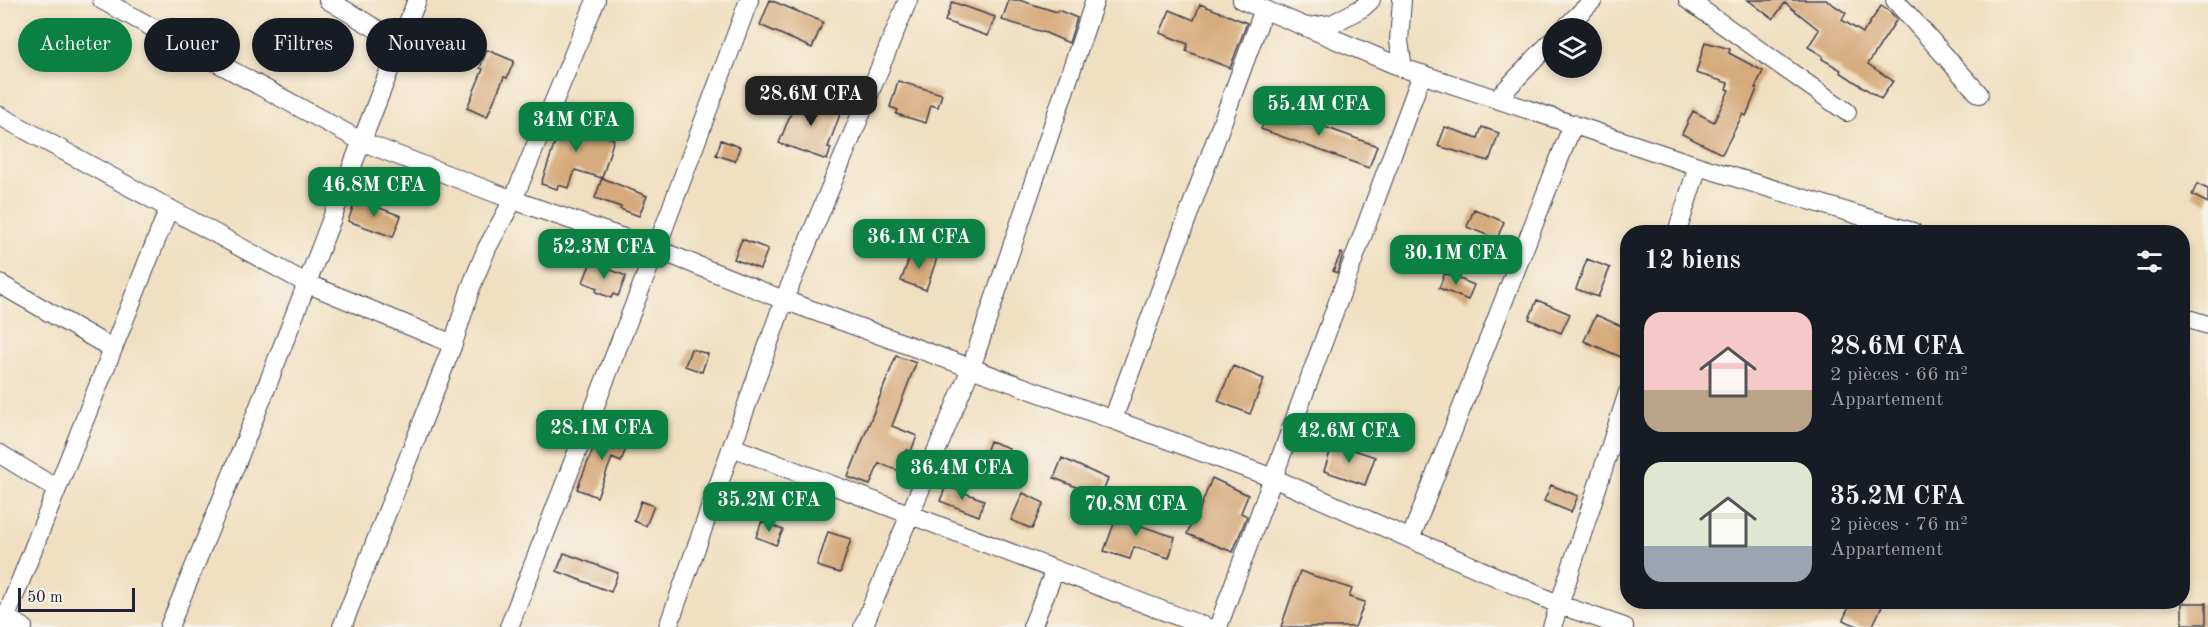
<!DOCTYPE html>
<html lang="fr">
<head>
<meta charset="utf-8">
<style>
	:root { --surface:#171b24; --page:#242831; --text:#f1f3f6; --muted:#9ea1a6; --accent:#0b8043 }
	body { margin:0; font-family:"Old Standard TT",serif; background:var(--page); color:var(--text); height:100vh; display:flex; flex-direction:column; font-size:22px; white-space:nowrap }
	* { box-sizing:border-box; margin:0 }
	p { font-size:20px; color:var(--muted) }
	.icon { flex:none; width:33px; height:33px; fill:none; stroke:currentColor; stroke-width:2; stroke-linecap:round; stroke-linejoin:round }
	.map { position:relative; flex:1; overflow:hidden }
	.details { position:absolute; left:1620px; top:225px; width:570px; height:384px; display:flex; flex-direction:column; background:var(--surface); border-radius:24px; box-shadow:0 3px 9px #0003 }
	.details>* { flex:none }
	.guide { position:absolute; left:18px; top:18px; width:570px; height:54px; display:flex; gap:12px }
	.buttons { position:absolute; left:1542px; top:18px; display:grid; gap:12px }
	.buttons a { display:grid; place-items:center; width:60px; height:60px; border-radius:50%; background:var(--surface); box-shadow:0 3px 9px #0003; font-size:30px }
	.scale { position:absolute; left:18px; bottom:15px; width:117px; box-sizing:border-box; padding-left:6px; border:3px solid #22223b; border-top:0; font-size:16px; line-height:21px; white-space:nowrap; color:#22223b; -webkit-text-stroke:4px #f7f3e8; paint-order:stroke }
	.price { position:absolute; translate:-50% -51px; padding:0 14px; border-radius:12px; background:var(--accent); color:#fff; font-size:20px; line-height:39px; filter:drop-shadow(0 2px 3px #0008) }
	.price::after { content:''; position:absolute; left:50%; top:36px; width:18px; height:14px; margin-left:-9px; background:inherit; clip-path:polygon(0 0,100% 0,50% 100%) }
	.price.active { background:#222; color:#fff }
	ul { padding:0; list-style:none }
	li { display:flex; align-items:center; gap:18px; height:150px; padding:0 24px }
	li span { display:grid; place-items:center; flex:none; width:168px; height:120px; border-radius:18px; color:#555 }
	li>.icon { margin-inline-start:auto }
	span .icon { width:72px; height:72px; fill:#fffc; stroke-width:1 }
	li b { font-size:26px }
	h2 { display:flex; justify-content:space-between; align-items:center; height:72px; padding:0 24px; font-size:26px }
	.pill { padding:0 21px; border-radius:27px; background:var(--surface); box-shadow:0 3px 9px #0003; font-size:21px; line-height:54px }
	.pill.active { background:var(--accent); color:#fff }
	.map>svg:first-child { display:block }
</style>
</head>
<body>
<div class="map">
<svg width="2208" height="627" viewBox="0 0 2208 627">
	<rect width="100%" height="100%" fill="#f7f3e8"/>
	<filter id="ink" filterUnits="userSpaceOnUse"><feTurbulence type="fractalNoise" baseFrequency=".0167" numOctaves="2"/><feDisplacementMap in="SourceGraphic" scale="12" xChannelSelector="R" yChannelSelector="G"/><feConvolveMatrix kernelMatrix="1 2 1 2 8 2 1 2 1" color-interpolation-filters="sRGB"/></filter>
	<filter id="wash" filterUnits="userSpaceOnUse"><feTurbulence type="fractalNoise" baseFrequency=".008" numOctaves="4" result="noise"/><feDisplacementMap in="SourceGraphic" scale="24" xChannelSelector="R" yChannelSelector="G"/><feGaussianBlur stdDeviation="1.35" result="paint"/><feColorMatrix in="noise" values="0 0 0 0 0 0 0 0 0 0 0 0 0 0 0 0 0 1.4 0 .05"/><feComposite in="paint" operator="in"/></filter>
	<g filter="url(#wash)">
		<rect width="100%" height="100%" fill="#f0dfc0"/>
		<g id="blocks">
			<path fill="#d6aa7c" d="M 770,0 L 823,22 L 812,48 L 760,25 Z
				M 1009,0 L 1019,0 L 1057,12 L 1058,10 L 1077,18 L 1069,43 L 1046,33 L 1002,20 Z
				M 1748,0 L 1826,0 L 1846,13 L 1842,20 L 1863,33 L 1881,6 L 1890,12 L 1897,19 L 1868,64 L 1893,81 L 1881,99 L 1840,72 L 1841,70 L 1822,59 L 1823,56 L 1808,47 L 1819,30 L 1785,3 L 1773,19 Z
				M 952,2 L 995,17 L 988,36 L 945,21 Z
				M 1200,4 L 1247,23 L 1230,68 L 1186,51 L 1188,44 L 1160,33 L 1170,10 L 1194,20 Z
				M 1705,42 L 1730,49 L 1729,53 L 1763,71 L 1755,88 L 1757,89 L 1746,116 L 1743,114 L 1722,154 L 1682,134 L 1693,111 L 1714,122 L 1729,90 L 1726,89 L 1728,83 L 1696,73 Z
				M 487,50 L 514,61 L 507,78 L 504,77 L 487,117 L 467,108 L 483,69 L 480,68 Z
				M 898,81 L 942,94 L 938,107 L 931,105 L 926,123 L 896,114 L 898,110 L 890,107 Z
				M 799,93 L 842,109 L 828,147 L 831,148 L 827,160 L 779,143 Z
				M 567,107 L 582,113 L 576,127 L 614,139 L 602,178 L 575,170 L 569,188 L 558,185 L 557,189 L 541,184 Z
				M 1270,107 L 1377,146 L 1369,168 L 1261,129 Z
				M 1445,127 L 1478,138 L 1482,127 L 1499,133 L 1489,161 L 1438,146 Z
				M 721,140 L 740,147 L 735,161 L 716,155 Z
				M 602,178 L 647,196 L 639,216 L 620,209 L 621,207 L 595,198 Z
				M 2197,184 L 2208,189 L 2208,203 L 2192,195 Z
				M 356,199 L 401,216 L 393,237 L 348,221 Z
				M 1474,209 L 1504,222 L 1497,239 L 1467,227 Z
				M 742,239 L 768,249 L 760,269 L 734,259 Z
				M 912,250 L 937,258 L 926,290 L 901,281 Z
				M 1341,253 L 1343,254 L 1337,273 L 1333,271 Z
				M 1587,259 L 1610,268 L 1598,297 L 1576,289 Z
				M 591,262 L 626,276 L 618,296 L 613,294 L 611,298 L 596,292 L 597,288 L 583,282 Z
				M 1445,273 L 1474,285 L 1468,300 L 1439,288 Z
				M 1537,300 L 1570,314 L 1561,333 L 1529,319 Z
				M 1596,315 L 1628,329 L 1628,360 L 1584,341 Z
				M 691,349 L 708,354 L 702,372 L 685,366 Z
				M 896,356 L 916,363 L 892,426 L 917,436 L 911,451 L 907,450 L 899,471 L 879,463 L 870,485 L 848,477 Z
				M 1233,366 L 1264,379 L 1250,414 L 1218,401 Z
				M 601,429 L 629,439 L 621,462 L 612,458 L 597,497 L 577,489 Z
				M 990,441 L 1009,448 L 1004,462 L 985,455 Z
				M 1333,443 L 1375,457 L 1365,485 L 1324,471 Z
				M 1062,458 L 1108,479 L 1101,497 L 1054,478 Z
				M 1212,478 L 1248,495 L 1241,513 L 1247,516 L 1233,552 L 1187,534 L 1197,510 L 1199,511 Z
				M 1551,485 L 1578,496 L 1571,512 L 1544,501 Z
				M 946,486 L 984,500 L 979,516 L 940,501 Z
				M 1023,493 L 1044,503 L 1032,529 L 1011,520 Z
				M 641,501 L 654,506 L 646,526 L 634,521 Z
				M 1120,507 L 1145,516 L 1141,526 L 1175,537 L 1169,558 L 1134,547 L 1130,559 L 1104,551 Z
				M 762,521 L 783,530 L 776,545 L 756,537 Z
				M 828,532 L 851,539 L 840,573 L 817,566 Z
				M 564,553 L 618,573 L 611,592 L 557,571 Z
				M 1300,571 L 1352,589 L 1349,597 L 1365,602 L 1355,627 L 1281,627 Z
				M 1851,602 L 1884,602 L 1872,627 L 1860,627 L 1843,620 Z
				M 2182,603 L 2206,603 L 2206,624 L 2182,624 Z"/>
		</g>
	</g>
	<g filter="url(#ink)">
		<use href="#blocks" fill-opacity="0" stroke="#413e4f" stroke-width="1.5"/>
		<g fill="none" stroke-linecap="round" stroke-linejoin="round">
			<g stroke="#413e4f" stroke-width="20">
				<path id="minor" d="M 102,0 L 363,142 L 513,200 L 656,249 L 784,300 L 1273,478 L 1560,605 L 1624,627
					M 328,0 L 400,43
					M 1242,0 L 1403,68 L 1698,166 L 1913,232
					M 1402,0 L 1399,41 L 1403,68
					M 1688,0 L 1847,112
					M 1895,0 L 1979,94
					M 1308,27 L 1332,24 L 1362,8 L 1371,0
					M 1565,28 L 1593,0
					M 1497,99 L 1552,41
					M 0,116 L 306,283 L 453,344
					M 1677,232 L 1698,166
					M 0,284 L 113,349
					M 2182,317 L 2208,325
					M 1113,419 L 1264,9
					M 732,447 L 1206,627
					M 0,454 L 57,489
					M 1411,537 L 1573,124
					M 0,615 L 23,627
					M 2,627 L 169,208
					M 169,627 C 257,420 334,209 417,0
					M 342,627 L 453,344 L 471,287 L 487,248 L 513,200 L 596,0
					M 509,627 L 656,249 L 749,0
					M 668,627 L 784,300 L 908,0
					M 863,627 L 971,368 L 1095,0
					M 1032,627 L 1055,570
					M 1218,627 L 1422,74
					M 1552,627 L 1628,392"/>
			</g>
			<use href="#minor" stroke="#fff" stroke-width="18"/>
		</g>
	</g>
</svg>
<div class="buttons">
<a><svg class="icon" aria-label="layers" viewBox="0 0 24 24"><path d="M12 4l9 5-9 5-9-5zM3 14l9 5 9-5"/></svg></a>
</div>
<div class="scale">50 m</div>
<b class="price active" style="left:811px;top:127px">28.6M CFA</b>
<b class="price" style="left:1319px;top:137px">55.4M CFA</b>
<b class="price" style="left:576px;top:153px">34M CFA</b>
<b class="price" style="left:374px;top:218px">46.8M CFA</b>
<b class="price" style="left:919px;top:270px">36.1M CFA</b>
<b class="price" style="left:604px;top:280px">52.3M CFA</b>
<b class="price" style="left:1456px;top:286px">30.1M CFA</b>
<b class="price" style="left:602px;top:461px">28.1M CFA</b>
<b class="price" style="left:1349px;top:464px">42.6M CFA</b>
<b class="price" style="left:962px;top:501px">36.4M CFA</b>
<b class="price" style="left:769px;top:533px">35.2M CFA</b>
<b class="price" style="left:1136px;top:537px">70.8M CFA</b>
<div class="guide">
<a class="pill active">Acheter</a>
<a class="pill">Louer</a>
<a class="pill">Filtres</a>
<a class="pill">Nouveau</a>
</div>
<section class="details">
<h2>12 biens<svg class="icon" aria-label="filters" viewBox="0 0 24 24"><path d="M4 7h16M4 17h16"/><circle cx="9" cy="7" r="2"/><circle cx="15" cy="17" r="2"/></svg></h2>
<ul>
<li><span style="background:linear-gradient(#f6c9c9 65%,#b9a48a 0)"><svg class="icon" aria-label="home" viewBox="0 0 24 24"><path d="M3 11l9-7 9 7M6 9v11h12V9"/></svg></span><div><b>28.6M CFA</b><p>2 pièces · 66 m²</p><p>Appartement</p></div></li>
<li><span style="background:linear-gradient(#dfe7d0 70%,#9aa5b1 0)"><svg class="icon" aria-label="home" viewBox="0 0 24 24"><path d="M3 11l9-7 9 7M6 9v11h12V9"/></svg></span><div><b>35.2M CFA</b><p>2 pièces · 76 m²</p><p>Appartement</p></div></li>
</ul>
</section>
</div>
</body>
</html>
